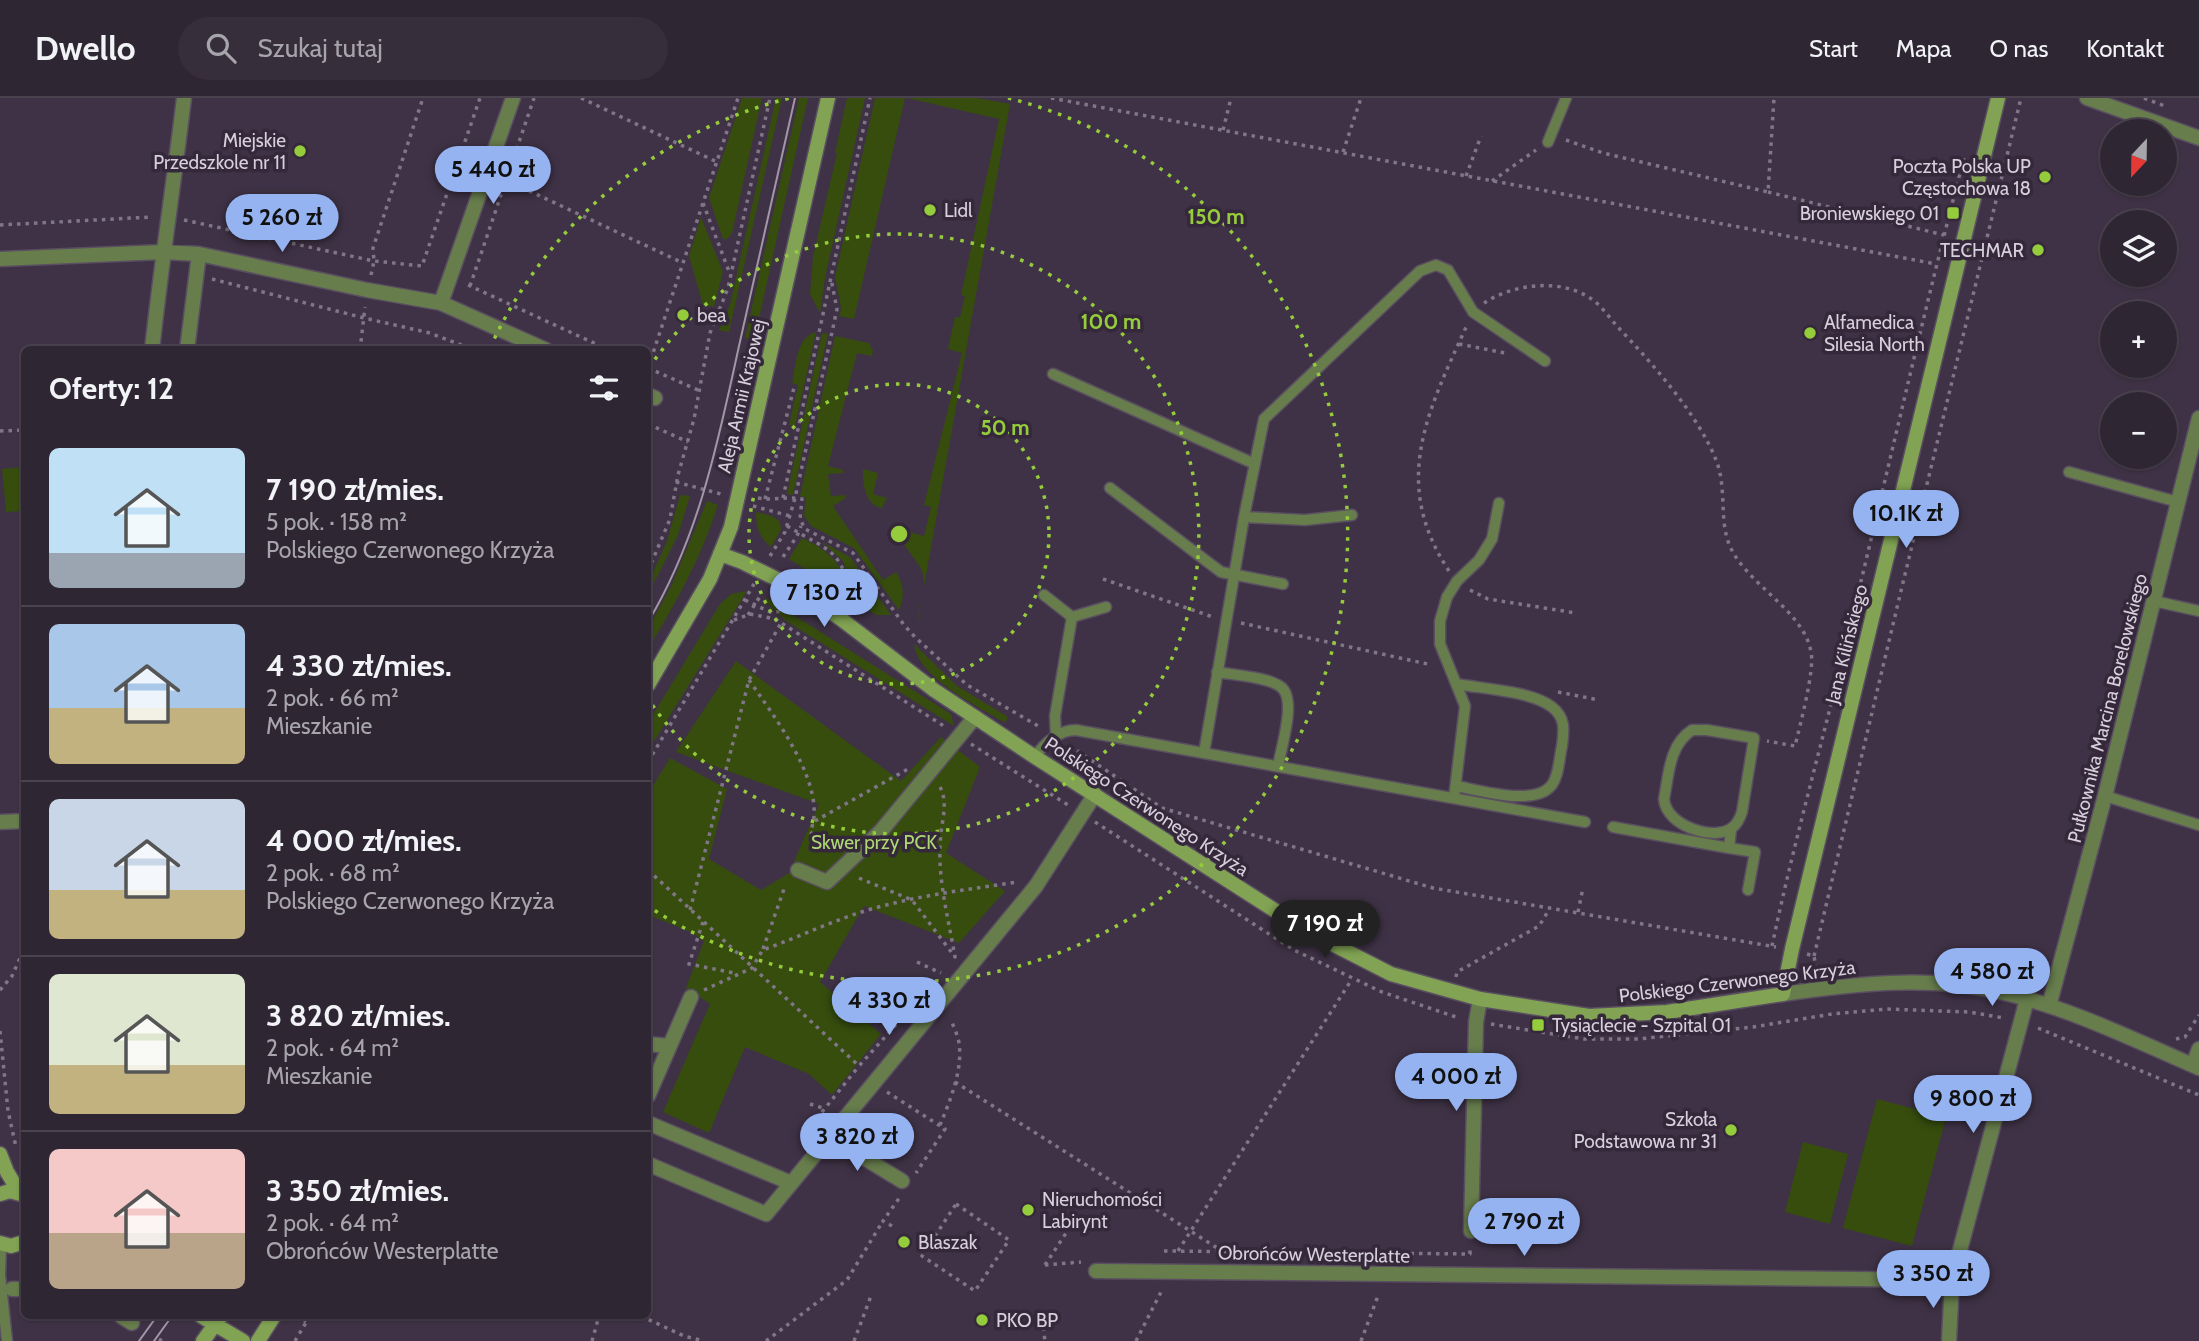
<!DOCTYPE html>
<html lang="pl">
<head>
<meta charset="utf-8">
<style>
	:root { --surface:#2f2634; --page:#372e3c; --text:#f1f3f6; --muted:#a7a5ac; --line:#4a434f; --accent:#95b2f1 }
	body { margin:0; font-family:Cabin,sans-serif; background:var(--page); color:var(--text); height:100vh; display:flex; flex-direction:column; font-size:26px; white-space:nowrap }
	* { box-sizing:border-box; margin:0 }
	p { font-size:23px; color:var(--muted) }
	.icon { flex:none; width:38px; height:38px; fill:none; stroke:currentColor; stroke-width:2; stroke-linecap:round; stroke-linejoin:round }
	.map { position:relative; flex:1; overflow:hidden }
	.side { position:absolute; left:21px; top:248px; width:630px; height:973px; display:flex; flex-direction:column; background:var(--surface); border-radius:10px; box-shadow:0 2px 5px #0004,0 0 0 2px var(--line) }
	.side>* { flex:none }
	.needle { width:46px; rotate:202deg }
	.fabs { position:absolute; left:2100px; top:21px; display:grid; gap:14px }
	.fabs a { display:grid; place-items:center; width:77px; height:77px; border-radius:50%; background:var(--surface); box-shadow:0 2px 5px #0004,0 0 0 2px var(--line); font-size:35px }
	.price { position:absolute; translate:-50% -60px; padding:0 16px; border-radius:24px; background:var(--accent); color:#111; font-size:23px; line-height:46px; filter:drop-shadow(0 2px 4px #0008) }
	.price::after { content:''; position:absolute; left:50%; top:42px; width:21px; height:16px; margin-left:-10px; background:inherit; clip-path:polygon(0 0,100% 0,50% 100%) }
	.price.current { background:#222; color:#fff }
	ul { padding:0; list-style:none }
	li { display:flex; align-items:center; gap:21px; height:175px; padding:0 28px }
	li+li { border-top:2px solid var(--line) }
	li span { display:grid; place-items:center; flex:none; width:196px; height:140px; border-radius:10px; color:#555 }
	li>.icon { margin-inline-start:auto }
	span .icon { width:84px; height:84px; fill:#fffc; stroke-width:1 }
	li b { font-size:30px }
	h2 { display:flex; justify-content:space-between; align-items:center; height:84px; padding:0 28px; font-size:30px }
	header { display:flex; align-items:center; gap:42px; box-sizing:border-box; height:98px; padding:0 35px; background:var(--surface); border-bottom:2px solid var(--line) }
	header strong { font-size:33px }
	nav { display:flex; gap:38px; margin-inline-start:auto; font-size:24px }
	.search { width:490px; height:63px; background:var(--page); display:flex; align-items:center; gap:18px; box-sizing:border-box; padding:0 24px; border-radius:38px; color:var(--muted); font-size:26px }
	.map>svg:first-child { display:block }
</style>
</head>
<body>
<header>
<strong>Dwello</strong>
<div class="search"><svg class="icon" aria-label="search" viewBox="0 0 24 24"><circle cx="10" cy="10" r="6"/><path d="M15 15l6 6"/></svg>Szukaj tutaj</div>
<nav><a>Start</a><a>Mapa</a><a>O nas</a><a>Kontakt</a></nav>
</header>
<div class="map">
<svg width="2199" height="1243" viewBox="0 0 2199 1243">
	<rect width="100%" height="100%" fill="#3f3246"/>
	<path fill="#364d0e" d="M 742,0 L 762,0 L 732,135 L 727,141 L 723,141 L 709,100 Z
		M 776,0 L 782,0 L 729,234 L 719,232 L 730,207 Z
		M 799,0 L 808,0 L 754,243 L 745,240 Z
		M 847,0 L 865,0 L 825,180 L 820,215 L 810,196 L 813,159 L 837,55 L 835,55 Z
		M 875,0 L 905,0 L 854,221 L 839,218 L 841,210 L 835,179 Z
		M 907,0 L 977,0 L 1010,6 L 917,528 C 917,513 927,492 923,477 C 919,460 900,451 902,432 L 924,438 L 931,409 L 924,407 L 962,255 L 948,251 L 955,219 L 960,219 L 965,198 L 961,197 L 999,21 Z
		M 701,119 L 723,174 L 714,209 L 703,207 L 689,158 Z
		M 816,234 L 795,328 L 789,327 L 798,287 L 792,285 C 796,268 796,239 816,234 Z
		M 822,235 L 828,236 L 793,397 L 787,396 Z
		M 835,238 L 869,245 L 873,253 L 872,258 L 857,255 L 828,368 L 843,372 L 843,375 L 828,376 L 831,398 L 845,397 L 846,400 L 833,408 L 883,482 L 896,474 C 904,487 905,497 899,512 L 854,450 L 811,428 L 804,418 L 806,400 L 800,398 Z
		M 24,369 L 24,413 L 6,414 L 2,371 Z
		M 863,371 L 878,375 L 873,396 L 887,400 L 882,410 C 866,408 862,385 863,371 Z
		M 680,397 L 690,398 L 678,437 L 648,497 L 648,486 L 667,443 Z
		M 707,403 L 718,407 C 702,458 676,505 648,551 L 648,531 L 672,486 Z
		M 756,414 L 772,418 L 780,424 L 781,432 L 771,449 C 759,439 756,429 756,414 Z
		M 802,440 C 830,453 845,467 849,499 L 789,461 Z
		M 822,444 L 850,459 L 891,517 L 876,517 L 856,504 L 843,463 Z
		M 747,493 L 648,653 L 648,625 L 720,506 L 731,496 Z
		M 765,499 L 951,616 L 954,628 L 786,523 L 769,507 Z
		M 914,546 L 957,588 L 1008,619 L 1005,625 C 978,608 918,580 914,546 Z
		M 736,563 L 901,683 L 941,639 L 980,669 L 946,755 L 1005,793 L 959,845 L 864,808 L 820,884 L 881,936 L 832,997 L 809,976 L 745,949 L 709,1035 L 663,1014 L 710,906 L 686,890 L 704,843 L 691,834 L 648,817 L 648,696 L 670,660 L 727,691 L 709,761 L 761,792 L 789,775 L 819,706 L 676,654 Z
		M 1877,1001 L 1946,1019 L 1912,1148 L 1843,1130 Z
		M 1803,1044 L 1848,1056 L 1830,1126 L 1785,1114 Z"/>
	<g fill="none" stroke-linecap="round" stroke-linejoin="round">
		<g stroke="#5a4e61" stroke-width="13">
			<path id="lane" d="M 1548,44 L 1566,0
				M 1053,276 L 1255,366
				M 2069,374 L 2178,404
				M 1110,390 L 1221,474 L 1283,486
				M 1244,419 L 1305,422 L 1352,417
				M 1044,497 L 1072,519 L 1055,618 L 1056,638
				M 2154,503 L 2199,513
				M 1072,519 L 1106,509
				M 1217,574 C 1233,577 1269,579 1281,589 C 1297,601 1281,650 1278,668
				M 1692,632 L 1707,632 L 1754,640 L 1742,714 C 1740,720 1738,725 1733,729 C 1717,744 1666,729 1664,701 C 1669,676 1669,647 1692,632 Z
				M 1204,655 L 1244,419 L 1264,321 L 1420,173 L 1436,167 L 1448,172 L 1473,214 L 1545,263
				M 1035,659 C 1044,645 1059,632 1076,632 L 1585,724
				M 1456,688 C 1479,692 1532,708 1550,689 C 1559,680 1559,660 1562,648 C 1564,632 1566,620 1552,609 C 1531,593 1484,591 1457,586
				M 2105,698 L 2199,727
				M 1454,700 L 1465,608 L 1440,546 L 1440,523 L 1447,499 L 1457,483 L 1479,462 L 1492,441 L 1499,405
				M 1613,729 L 1729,750 L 1731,732
				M 1729,750 L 1755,754 L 1748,792
				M 1,1146 L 0,1177 L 7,1243"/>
		</g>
		<g stroke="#5a4e61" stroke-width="17">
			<path id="street" d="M 2087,0 L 2199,40
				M 0,161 L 163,154 L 199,156 L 367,192 L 441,205 L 546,252
				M 441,205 L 513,0
				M 152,252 C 161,168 174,84 184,0
				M 187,252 L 199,156
				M 648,297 L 655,300
				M 0,724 L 24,723
				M 798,772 L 827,784 L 881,733 L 975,619
				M 1783,896 C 1854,886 1929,877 2000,894 C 2065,908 2137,943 2199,970
				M 2049,908 L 2105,698 L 2199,320
				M 648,946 L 669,948
				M 2193,967 L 2199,951
				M 648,998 L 691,899
				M 648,1025 L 791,1085
				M 830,1039 L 902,1083
				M 648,1066 L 766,1116 L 1036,788 L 1095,696
				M 1471,1133 L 1476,924 L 1480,901
				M 1096,1173 L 1952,1182
				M 12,1191 L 24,1191
				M 121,1218 L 132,1225
				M 1949,1243 L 1952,1182 L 2027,901"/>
		</g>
		<g stroke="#5a4e61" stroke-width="17">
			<path id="secondary" d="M 720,456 L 742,464 L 795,490 L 841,521 L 934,592 L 1035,659 L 1307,833 L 1391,876 L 1480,901 L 1589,918 L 1667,914 L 1783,896 L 1792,851 L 1998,0
				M 648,587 L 710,481 L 731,429 L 828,0
				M 0,1056 L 7,1074 L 20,1095
				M 0,1096 L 10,1093 L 24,1097
				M 0,1145 L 11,1148 L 24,1144
				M 201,1218 L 243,1243
				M 203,1243 L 221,1218
				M 258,1243 L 274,1218"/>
		</g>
		<path stroke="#817687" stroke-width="3.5" stroke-dasharray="3.5 5" stroke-linecap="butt" d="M 581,0 L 717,64
			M 1051,0 L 1936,166
			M 2144,0 L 2165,8
			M 1223,32 L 1231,0
			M 1566,42 L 1603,55 L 1768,94 L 1774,0
			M 1343,54 L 1361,0
			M 1466,78 L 1481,38
			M 506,82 L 683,165
			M 1492,83 L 1536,52
			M 1768,94 L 1944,137
			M 703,105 L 730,176
			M 184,122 L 374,163 L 422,168 L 480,0
			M 0,127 L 152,119
			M 371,177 L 374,163 L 373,150 L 423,0
			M 212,181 L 364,220 L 430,235 L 474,252
			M 468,187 L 609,252
			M 470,188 L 534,0
			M 1484,205 C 1513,186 1560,180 1590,200 C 1600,206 1608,218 1616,227 C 1650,263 1698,316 1716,362 C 1727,389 1719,420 1729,446 C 1745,486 1804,512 1811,554 C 1815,572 1800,627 1795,648 L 1767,643
			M 1459,246 L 1505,255
			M 360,252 L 365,209
			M 648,270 L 738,0
			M 648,270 L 698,292
			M 648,326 L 688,344
			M 0,333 L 24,332
			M 676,384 L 721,396
			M 758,400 C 773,403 787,398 802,401 L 800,421 L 805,431 L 853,455 L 904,527 L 915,539 L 967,587 L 1040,629
			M 783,400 L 870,0
			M 765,401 L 795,286
			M 753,408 L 790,418
			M 787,428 C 832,455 840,449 853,504
			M 770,458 L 785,434 L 795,400 L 829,248 L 837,211 L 831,181
			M 783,459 L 797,438 L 801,428
			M 648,473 L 670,421 L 678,377 L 694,321 L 710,235 L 728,190 L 770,0
			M 1449,473 C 1390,384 1428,313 1467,227
			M 1103,481 L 1213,519
			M 1470,492 L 1488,501 L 1576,515
			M 745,502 L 770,514 L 789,513
			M 748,517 L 761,497
			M 734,522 L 750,516 L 775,521 L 947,630
			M 1241,525 L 1432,567
			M 749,582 C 773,617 830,690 810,734 L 836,755
			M 1558,594 L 1599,602
			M 971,646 L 1068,707
			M 1070,648 L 1162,710 L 1433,790 L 1776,849
			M 648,664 L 754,486
			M 815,723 L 908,671
			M 1095,724 L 1294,852 L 1382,894 L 1459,920
			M 648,772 L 859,968 L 910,911
			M 859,780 L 912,802 L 955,859 C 948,818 936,776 941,735 C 943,718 948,702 939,687
			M 690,812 L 749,582 L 781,525
			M 1578,814 L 1583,790
			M 703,824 L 689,866 L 734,875
			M 1772,848 C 1793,748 1821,649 1845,550 C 1885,385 1922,220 1965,56
			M 763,851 L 784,791
			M 1807,856 L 1814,858 L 1816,870 L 1826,871
			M 1814,858 L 1900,497 L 2021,0
			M 917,864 L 941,875
			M 1456,879 L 1457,874 L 1539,828 L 1550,810
			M 0,892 L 12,878 L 24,851
			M 704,892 L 752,870 L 762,853 L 768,850 C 804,837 838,820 875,810 C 922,797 970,791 1018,784
			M 866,917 L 898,926
			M 1491,926 L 1584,941 L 1638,941 L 1753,929 L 1832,916 L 1887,911 L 1969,914 L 2004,920
			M 2038,930 L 2199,997
			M 0,933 L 8,1013 L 16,1049
			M 2176,941 L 2185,939 L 2199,917
			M 955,984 L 1222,1153
			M 887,994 L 945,1031 L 916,1075
			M 810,1006 L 826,1011
			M 940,1027 C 950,1003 963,972 959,945 C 958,938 954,930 952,924
			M 806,1034 L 859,968
			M 956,1106 L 1009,1142 L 975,1193 L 922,1158 Z
			M 892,1128 L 883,1123 L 900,1099
			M 1164,1153 L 1470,1156 L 1470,1149
			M 1178,1153 L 1352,881
			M 1045,1167 L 1081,1164
			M 1045,1167 L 1074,1123
			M 297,1218 L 306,1224
			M 641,1218 L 684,1238 L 704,1243
			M 1042,1221 L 1045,1243
			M 159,1241 L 162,1243
			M 295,1243 L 310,1218
			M 592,1243 L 599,1218
			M 766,1243 L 847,1182 L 883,1123
			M 854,1243 L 871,1198
			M 1136,1243 L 1161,1194
			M 1361,1243 L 1378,1198"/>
		<use href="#lane" stroke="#677d4c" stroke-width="10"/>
		<use href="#street" stroke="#677d4c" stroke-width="14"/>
		<use href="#secondary" stroke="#81a353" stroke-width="14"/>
		<path stroke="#a197a6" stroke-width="2" d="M 648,524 C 699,439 718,344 739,248 C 758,166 776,83 795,0
			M 139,1243 L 157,1218
			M 154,1243 L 172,1218"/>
	</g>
	<g fill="none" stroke="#95cc3b" stroke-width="3.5" stroke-dasharray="3.5 7">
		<circle cx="899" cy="436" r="150"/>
		<path d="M649 270A300 300 0 1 1 649 602"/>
		<path d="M490 250A449 449 0 0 1 790 0M1008 0A449 449 0 1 1 648 808"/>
	</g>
	<g fill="#95cc3b" stroke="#35283b" stroke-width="2.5">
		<circle cx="300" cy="53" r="7"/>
		<circle cx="2045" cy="79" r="7"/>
		<circle cx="930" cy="112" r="7"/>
		<rect x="1946" y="108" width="14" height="14" rx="3.5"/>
		<circle cx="2038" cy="152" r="7"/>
		<circle cx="683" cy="217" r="7"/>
		<circle cx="1810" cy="235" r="7"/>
		<rect x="1531" y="920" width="14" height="14" rx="3.5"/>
		<circle cx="1731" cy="1032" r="7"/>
		<circle cx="1028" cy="1112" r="7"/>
		<circle cx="904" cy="1144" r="7"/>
		<circle cx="982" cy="1222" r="7"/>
	</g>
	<g text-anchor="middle" stroke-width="7" stroke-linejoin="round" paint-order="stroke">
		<g font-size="19" fill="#d7cfdc" stroke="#35283b" text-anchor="start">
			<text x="286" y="49" text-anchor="end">Miejskie<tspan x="286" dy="22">Przedszkole nr 11</tspan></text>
			<text x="2031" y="75" text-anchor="end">Poczta Polska UP<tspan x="2031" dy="22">Częstochowa 18</tspan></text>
			<text x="944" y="119">Lidl</text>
			<text x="1939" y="122" text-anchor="end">Broniewskiego 01</text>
			<text x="2024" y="159" text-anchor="end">TECHMAR</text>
			<text x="697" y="224">bea</text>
			<text x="1824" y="231">Alfamedica<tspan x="1824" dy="22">Silesia North</tspan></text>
			<text x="1552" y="934">Tysiąclecie - Szpital 01</text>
			<text x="1717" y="1028" text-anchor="end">Szkoła<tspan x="1717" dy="22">Podstawowa nr 31</tspan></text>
			<text x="1042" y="1108">Nieruchomości<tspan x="1042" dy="22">Labirynt</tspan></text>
			<text x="918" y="1151">Blaszak</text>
			<text x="996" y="1229">PKO BP</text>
		</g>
		<g font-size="19" fill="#d7cfdc" stroke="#35283b">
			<text transform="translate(741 298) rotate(-77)" y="7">Aleja Armii Krajowej</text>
			<text transform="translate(1846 546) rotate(-76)" y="7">Jana Kilińskiego</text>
			<text transform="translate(2107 610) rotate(-76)" y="7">Pułkownika Marcina Borelowskiego</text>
			<text transform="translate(1147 708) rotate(33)" y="7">Polskiego Czerwonego Krzyża</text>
			<text transform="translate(1737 883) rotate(-7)" y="7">Polskiego Czerwonego Krzyża</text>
			<text transform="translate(1314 1156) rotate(1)" y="7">Obrońców Westerplatte</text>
		</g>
		<g font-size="19" fill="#add873" stroke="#35283b">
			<text x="874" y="751">Skwer przy PCK</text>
		</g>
	</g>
	<circle cx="899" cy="436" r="10" fill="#95cc3b" stroke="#35283b" stroke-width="3.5"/>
	<g font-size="21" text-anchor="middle" font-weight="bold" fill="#95cc3b" stroke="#35283b" stroke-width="7" stroke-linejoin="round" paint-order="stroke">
		<text x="1216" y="126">150 m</text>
		<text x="1111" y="231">100 m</text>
		<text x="1005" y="337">50 m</text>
	</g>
</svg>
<div class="fabs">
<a><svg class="needle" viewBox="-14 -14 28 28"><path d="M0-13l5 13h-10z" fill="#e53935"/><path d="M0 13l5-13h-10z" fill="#a7a5ac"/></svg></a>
<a><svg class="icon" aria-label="layers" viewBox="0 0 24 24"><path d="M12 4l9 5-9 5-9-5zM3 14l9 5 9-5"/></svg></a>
<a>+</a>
<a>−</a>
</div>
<b class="price" style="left:493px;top:108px">5 440 zł</b>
<b class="price" style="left:282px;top:156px">5 260 zł</b>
<b class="price" style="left:1906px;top:452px">10.1K zł</b>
<b class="price" style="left:824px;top:531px">7 130 zł</b>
<b class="price current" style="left:1325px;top:862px">7 190 zł</b>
<b class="price" style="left:1992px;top:910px">4 580 zł</b>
<b class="price" style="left:889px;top:939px">4 330 zł</b>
<b class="price" style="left:1456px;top:1015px">4 000 zł</b>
<b class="price" style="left:1973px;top:1037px">9 800 zł</b>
<b class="price" style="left:857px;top:1075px">3 820 zł</b>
<b class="price" style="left:1524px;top:1160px">2 790 zł</b>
<b class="price" style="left:1933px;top:1212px">3 350 zł</b>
<section class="side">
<h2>Oferty: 12<svg class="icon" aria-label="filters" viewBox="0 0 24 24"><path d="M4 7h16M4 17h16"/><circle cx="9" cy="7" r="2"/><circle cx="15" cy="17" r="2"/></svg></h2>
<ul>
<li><span style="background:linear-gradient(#bfe0f5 75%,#9aa5b1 0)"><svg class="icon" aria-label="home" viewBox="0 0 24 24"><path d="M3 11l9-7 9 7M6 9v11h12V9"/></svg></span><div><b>7 190 zł/mies.</b><p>5 pok. · 158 m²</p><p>Polskiego Czerwonego Krzyża</p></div></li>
<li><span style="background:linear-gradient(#a9c7e8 60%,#c2b280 0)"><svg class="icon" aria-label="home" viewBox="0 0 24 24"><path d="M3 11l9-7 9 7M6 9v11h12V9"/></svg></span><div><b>4 330 zł/mies.</b><p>2 pok. · 66 m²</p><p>Mieszkanie</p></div></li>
<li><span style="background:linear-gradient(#c9d6e8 65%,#c2b280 0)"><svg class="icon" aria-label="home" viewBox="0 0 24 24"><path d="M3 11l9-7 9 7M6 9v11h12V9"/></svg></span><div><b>4 000 zł/mies.</b><p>2 pok. · 68 m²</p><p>Polskiego Czerwonego Krzyża</p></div></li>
<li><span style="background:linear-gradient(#dfe7d0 65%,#c2b280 0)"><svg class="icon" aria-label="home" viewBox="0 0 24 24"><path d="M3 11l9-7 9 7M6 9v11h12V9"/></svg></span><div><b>3 820 zł/mies.</b><p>2 pok. · 64 m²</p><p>Mieszkanie</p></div></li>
<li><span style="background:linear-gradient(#f6c9c9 60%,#b9a48a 0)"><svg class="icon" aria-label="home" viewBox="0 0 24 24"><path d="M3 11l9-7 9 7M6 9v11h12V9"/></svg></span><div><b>3 350 zł/mies.</b><p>2 pok. · 64 m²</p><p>Obrońców Westerplatte</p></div></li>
</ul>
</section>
</div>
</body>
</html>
